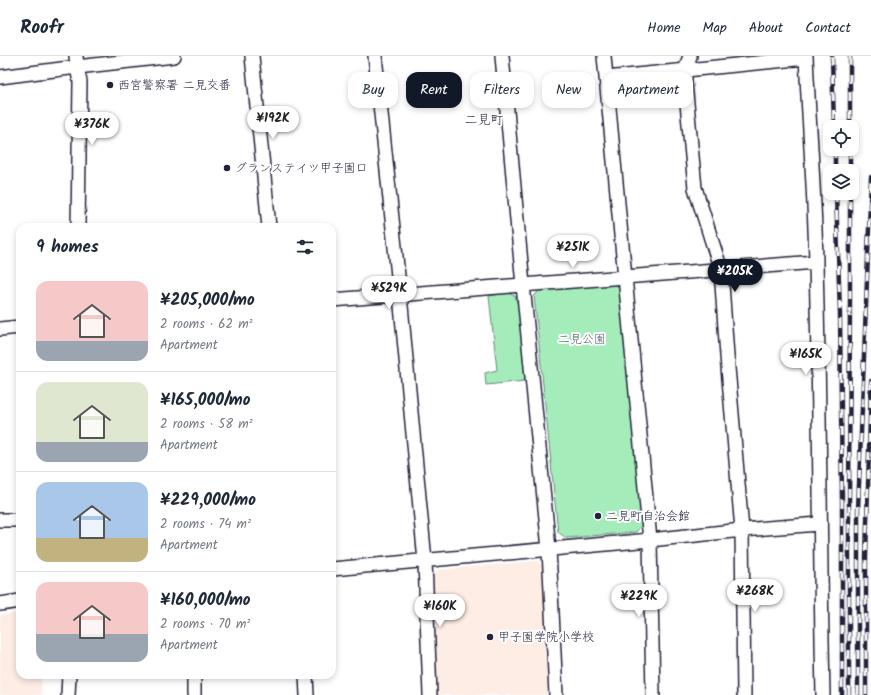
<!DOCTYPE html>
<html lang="en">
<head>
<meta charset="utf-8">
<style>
	:root { --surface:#fff; --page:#f2f2f3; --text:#1f2937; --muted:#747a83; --line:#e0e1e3; --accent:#111827 }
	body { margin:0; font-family:Kalam,"Klee One",sans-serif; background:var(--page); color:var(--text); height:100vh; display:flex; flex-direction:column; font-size:15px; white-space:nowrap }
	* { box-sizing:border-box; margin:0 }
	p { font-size:13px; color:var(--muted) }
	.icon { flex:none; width:22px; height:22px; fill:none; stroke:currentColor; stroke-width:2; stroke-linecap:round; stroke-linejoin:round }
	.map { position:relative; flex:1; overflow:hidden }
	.details { position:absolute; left:16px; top:167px; width:320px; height:456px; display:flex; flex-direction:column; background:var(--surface); border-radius:12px; box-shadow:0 2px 6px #0003 }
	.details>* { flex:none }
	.hud { position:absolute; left:348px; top:16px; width:380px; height:36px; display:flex; gap:8px }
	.tools { position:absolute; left:823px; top:64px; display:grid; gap:8px }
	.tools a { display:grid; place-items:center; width:36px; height:36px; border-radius:8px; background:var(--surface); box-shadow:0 2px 6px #0003; font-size:20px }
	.price { position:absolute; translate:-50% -34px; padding:0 9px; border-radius:14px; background:#fff; color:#222; font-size:13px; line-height:26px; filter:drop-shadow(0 1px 2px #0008) }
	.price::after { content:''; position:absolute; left:50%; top:24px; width:12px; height:9px; margin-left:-6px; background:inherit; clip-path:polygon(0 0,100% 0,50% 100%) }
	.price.selected { background:var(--accent); color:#fff }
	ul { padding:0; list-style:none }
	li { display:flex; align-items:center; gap:12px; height:100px; padding:0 20px }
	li+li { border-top:1px solid var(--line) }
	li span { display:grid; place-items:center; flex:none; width:112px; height:80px; border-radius:12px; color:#555 }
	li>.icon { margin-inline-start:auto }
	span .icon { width:48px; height:48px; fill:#fffc; stroke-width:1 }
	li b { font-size:17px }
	h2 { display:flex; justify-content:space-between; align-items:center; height:48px; padding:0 20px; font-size:17px }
	.tag { padding:0 14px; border-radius:12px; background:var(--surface); box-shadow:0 2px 6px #0003; font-size:14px; line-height:36px }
	.tag.selected { background:var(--accent); color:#fff }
	header { display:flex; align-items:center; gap:24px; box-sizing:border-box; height:56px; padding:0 20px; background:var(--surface); border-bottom:1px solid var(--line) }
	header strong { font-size:19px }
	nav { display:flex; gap:22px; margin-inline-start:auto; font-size:14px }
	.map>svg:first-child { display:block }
</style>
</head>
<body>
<header>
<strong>Roofr</strong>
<nav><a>Home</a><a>Map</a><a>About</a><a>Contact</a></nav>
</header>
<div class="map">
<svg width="871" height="639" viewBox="0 0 871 639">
	<rect width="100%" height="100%" fill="#fff"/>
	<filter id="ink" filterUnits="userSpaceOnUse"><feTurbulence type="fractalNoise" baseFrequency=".025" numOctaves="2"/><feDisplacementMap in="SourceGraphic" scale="8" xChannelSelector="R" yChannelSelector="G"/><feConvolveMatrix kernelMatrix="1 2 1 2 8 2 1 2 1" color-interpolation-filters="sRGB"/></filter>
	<g filter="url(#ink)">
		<path fill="#fdede5" d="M 537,505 L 543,511 L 547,639 L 437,639 L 432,522 L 437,514 Z
			M 20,557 L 20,619 L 41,619 L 41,639 L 0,639 L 0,559 Z"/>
		<path fill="#a4edbb" stroke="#63887b" d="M 615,228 L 620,232 L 642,469 L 636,476 L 566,482 L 558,476 L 534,240 L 539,235 Z
			M 508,237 L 515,240 L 519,251 L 525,325 L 486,329 L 485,317 L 497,314 L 489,240 Z"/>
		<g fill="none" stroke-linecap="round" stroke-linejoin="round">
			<g stroke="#22223b" stroke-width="16">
				<path id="minor" d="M 76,0 L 77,11 L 80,26 L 78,171
					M 252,0 L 269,171
					M 375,0 L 400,239 L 425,505 L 430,639
					M 502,0 L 523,229 L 549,493 L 556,639
					M 604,0 L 650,484 L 653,639
					M 690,0 L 685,14 L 685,26 L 695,132 L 721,214 L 727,300 L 742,474 L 744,639
					M 806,0 C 809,70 815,139 816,209 C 820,352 820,496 823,639
					M 0,21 L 77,11 L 174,0
					M 606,22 L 806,2
					M 332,244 L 816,206
					M 0,273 L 20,271
					M 0,464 L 20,464
					M 332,513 L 650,484 L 742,474 L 819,468
					M 0,548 L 20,545
					M 194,619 L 194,639
					M 306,619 L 307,639
					M 68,639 L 69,619"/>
			</g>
			<use href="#minor" stroke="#fff" stroke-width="13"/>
			<g stroke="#22223b" stroke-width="4.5">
				<path id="rail" d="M 832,0 L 834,71
					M 850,0 L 850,71
					M 835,93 L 835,115
					M 850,93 L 850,115
					M 836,137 L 840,257 L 842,447 L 842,639
					M 849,639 L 849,453 L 850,243 L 850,137
					M 858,639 L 858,454 L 871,121
					M 866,639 L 866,501 L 871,325"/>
			</g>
			<use href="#rail" stroke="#fff" stroke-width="3" stroke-dasharray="9" stroke-linecap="butt"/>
		</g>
	</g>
	<g fill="#22223b" stroke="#fff" stroke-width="1.5">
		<circle cx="110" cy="29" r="4"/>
		<circle cx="227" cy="112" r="4"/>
		<circle cx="598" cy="460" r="4"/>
		<circle cx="490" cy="581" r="4"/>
	</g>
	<g text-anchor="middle" stroke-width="4" stroke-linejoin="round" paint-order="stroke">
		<g font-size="12" fill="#22223b" stroke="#fff" text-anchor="start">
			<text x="118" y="33">西宮警察署 二見交番</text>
			<text x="235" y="116">グランステイツ甲子園口</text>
			<text x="606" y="464">二見町自治会館</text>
			<text x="498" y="585">甲子園学院小学校</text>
		</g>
		<g font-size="12" fill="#495f61" stroke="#fff">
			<text x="582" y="287">二見公園</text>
		</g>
		<g font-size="13" fill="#22223b" stroke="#fff">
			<text x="484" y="68">二見町</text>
		</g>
	</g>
</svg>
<div class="tools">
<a><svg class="icon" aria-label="locate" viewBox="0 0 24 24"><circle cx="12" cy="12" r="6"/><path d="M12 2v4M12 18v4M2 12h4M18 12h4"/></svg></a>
<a><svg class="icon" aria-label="layers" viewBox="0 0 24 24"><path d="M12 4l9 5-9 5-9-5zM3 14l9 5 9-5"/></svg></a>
</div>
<b class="price" style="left:273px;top:84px">¥192K</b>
<b class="price" style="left:92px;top:90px">¥376K</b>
<b class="price" style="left:573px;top:213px">¥251K</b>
<b class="price selected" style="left:735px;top:237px">¥205K</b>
<b class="price" style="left:389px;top:254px">¥529K</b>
<b class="price" style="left:806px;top:320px">¥165K</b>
<b class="price" style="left:755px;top:557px">¥268K</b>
<b class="price" style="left:639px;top:562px">¥229K</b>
<b class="price" style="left:440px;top:572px">¥160K</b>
<div class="hud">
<a class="tag">Buy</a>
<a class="tag selected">Rent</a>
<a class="tag">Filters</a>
<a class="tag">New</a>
<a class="tag">Apartment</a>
</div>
<section class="details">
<h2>9 homes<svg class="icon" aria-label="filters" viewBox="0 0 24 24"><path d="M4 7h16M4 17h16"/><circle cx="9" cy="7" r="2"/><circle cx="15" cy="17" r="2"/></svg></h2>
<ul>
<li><span style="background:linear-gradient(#f6c9c9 75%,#9aa5b1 0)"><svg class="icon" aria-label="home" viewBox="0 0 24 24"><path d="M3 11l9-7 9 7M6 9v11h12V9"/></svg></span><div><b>¥205,000/mo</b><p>2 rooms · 62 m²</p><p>Apartment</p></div></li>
<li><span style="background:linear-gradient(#dfe7d0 75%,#9aa5b1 0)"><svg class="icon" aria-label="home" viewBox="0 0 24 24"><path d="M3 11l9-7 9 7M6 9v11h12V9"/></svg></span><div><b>¥165,000/mo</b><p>2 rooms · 58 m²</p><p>Apartment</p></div></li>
<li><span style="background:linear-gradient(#a9c7e8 70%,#c2b280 0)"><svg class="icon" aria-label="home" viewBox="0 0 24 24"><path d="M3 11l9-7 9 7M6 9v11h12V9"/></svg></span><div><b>¥229,000/mo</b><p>2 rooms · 74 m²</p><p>Apartment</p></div></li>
<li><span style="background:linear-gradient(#f6c9c9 65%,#9aa5b1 0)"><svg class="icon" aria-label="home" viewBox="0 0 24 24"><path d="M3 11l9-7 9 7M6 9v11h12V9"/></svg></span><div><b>¥160,000/mo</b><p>2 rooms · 70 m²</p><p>Apartment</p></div></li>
</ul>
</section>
</div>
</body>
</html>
